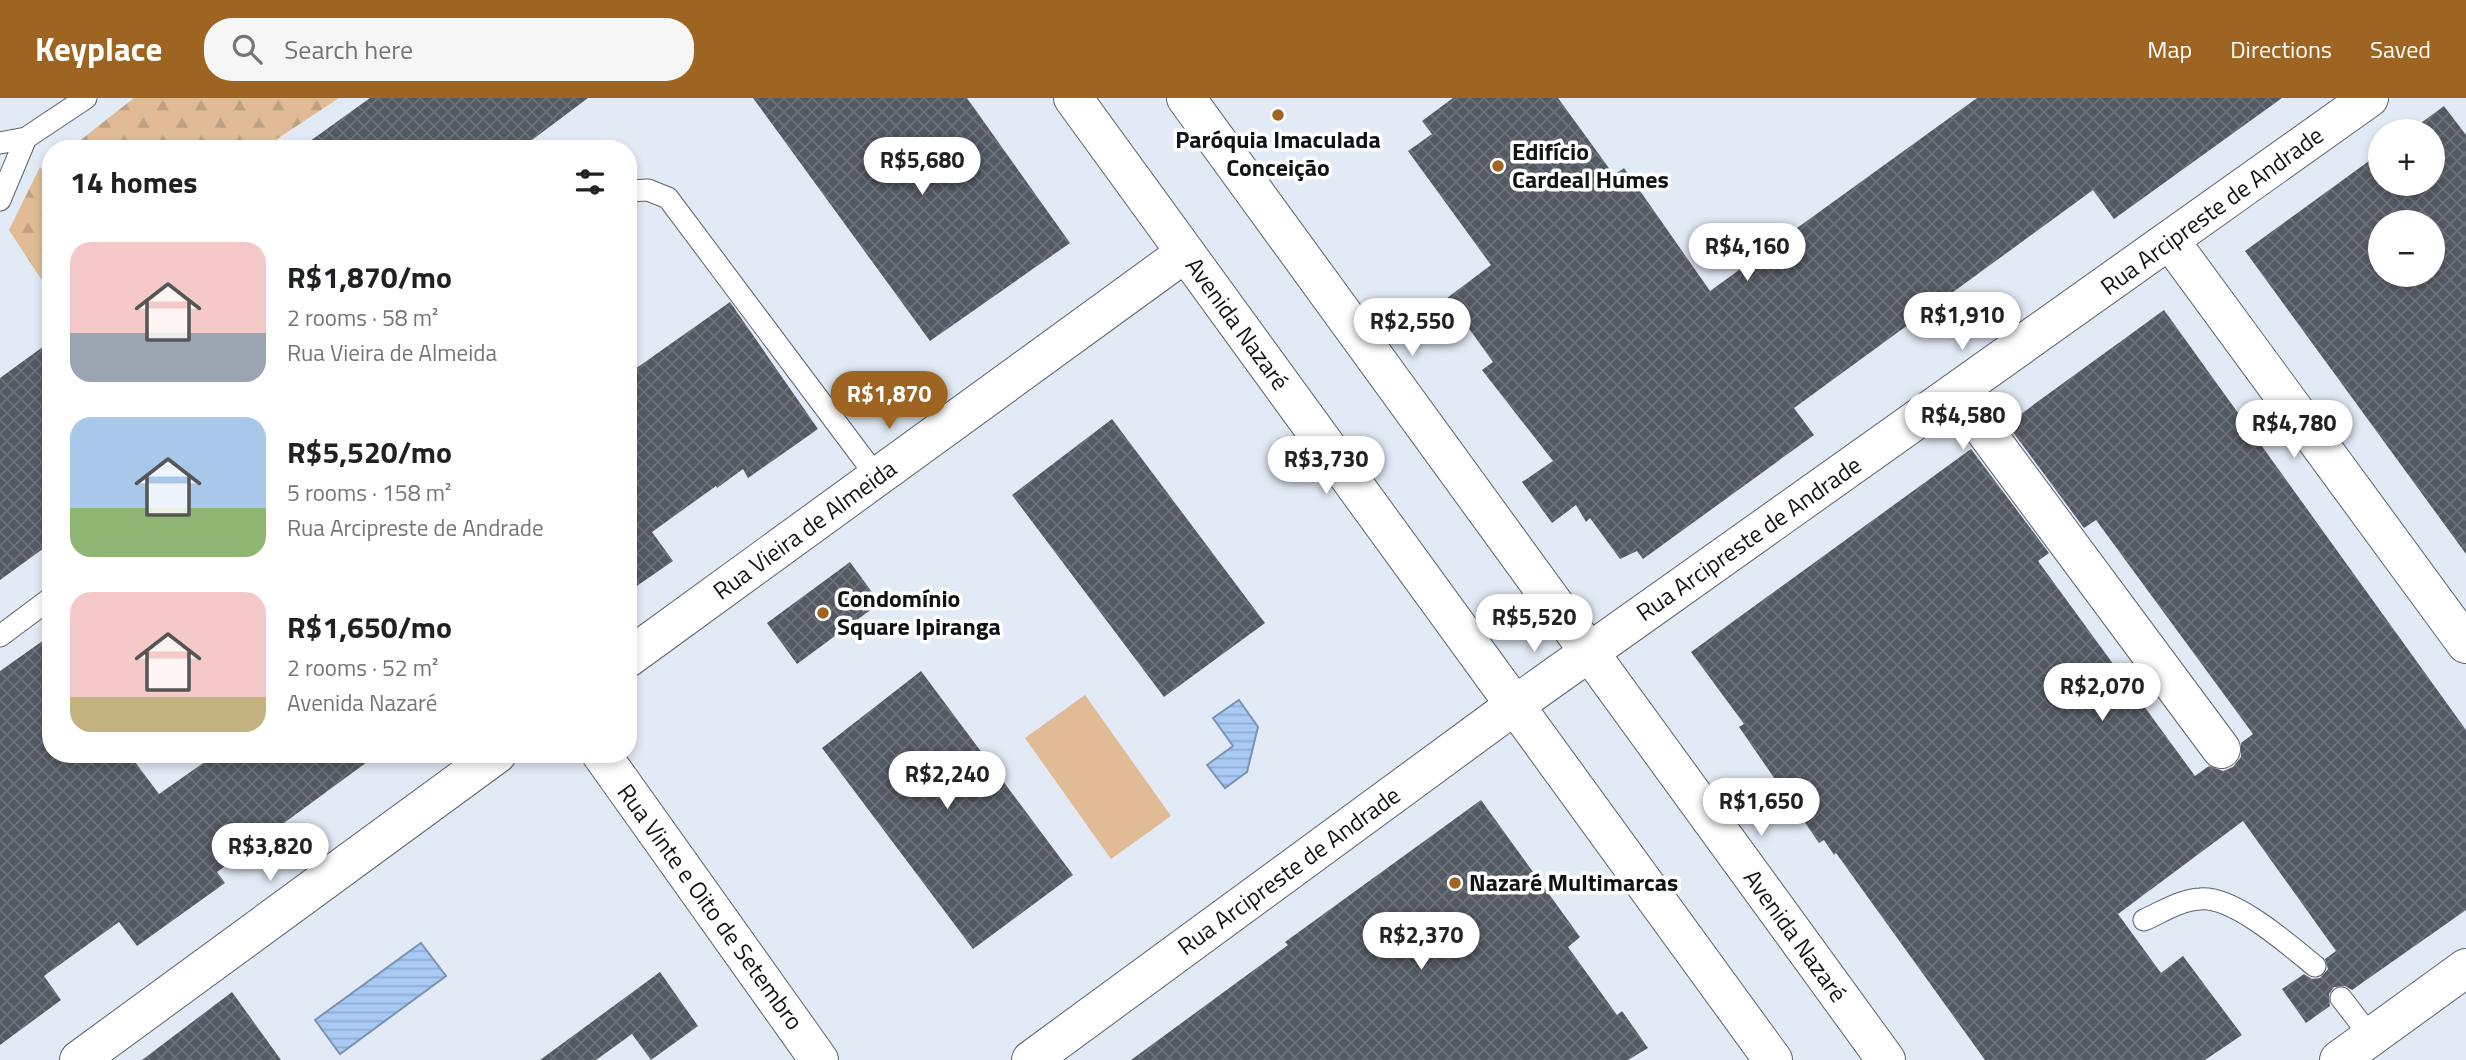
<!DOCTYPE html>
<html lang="en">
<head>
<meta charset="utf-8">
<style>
	:root { --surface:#fff; --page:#f6f6f6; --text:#202124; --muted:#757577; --accent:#9d6521 }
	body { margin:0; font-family:"Titillium Web",sans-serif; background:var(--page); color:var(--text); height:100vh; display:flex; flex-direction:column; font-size:26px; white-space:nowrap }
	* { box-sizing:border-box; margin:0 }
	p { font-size:23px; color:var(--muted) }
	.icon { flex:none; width:38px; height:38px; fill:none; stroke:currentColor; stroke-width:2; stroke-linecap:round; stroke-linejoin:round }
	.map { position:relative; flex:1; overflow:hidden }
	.drawer { position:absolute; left:42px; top:42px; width:595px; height:623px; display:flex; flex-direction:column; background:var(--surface); border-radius:28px; box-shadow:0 4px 10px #0003 }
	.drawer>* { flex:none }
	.tools { position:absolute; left:2368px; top:21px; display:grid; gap:14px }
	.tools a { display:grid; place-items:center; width:77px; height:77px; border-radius:50%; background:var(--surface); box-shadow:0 4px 10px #0003; font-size:35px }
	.price { position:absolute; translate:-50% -60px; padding:0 16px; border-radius:24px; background:#fff; color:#222; font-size:23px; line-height:46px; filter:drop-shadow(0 2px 4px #0008) }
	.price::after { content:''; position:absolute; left:50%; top:42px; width:21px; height:16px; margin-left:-10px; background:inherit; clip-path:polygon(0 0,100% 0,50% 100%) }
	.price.selected { background:var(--accent); color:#fff }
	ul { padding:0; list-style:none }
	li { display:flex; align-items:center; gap:21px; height:175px; padding:0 28px }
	li span { display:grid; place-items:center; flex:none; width:196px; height:140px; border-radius:21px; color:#555 }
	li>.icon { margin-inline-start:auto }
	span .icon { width:84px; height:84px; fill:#fffc; stroke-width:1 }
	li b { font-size:30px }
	h2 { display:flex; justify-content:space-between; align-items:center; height:84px; padding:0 28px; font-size:30px }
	header { display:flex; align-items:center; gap:42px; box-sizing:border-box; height:98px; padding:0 35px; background:var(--accent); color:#fff }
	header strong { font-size:33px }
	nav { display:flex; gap:38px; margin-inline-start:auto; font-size:24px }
	.search { width:490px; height:63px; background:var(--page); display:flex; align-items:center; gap:18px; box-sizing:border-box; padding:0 24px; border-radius:28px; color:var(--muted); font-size:26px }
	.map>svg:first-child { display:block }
</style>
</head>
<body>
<header>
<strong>Keyplace</strong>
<div class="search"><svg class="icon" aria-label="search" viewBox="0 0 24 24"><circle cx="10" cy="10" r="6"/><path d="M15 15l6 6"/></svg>Search here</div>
<nav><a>Map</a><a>Directions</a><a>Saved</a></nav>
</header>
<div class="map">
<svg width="2466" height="962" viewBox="0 0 2466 962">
	<defs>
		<pattern id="forest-firs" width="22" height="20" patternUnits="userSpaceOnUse" patternTransform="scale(1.75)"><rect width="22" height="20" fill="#e0bb95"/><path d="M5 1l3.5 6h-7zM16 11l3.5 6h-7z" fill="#bfa080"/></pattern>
		<pattern id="water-rules" width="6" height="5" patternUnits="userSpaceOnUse" patternTransform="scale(1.75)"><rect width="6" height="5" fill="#a9caf5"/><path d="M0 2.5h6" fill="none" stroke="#90add1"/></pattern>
		<pattern id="building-cross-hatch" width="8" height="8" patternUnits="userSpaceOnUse" patternTransform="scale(1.75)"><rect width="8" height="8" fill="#535a63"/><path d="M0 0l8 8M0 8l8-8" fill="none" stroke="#6c7278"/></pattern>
	</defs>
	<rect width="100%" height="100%" fill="#e2eaf5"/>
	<path fill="#e0bb95" d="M 1085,597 L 1171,718 L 1111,761 L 1025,640 Z"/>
	<path fill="url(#forest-firs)" d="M 134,0 L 339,0 L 262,51 L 74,51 L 74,47 Z
		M 40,69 L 51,83 L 49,193 L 9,132 Z"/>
	<path fill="url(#water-rules)" stroke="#7b93b2" stroke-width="2" d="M 1239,602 L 1258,629 L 1247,674 L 1225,690 L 1207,667 L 1233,648 L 1213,620 Z
		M 421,845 L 446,878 L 340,956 L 315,922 Z"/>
	<path fill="url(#building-cross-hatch)" fill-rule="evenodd" d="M 370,0 L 588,0 L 520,51 L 299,51 Z
		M 753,0 L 967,0 L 1070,145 L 930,243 Z
		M 1453,0 L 1558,0 L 1614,77 L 1624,70 L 1710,193 L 1977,0 L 2282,0 L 2114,121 L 2093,92 L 1794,310 L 1814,337 L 1643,461 L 1637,453 L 1620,461 L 1590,420 L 1586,424 L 1576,407 L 1552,425 L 1522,384 L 1553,363 L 1482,272 L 1493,264 L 1447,200 L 1491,167 L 1408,53 L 1432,36 L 1422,23 Z
		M 2444,8 L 2466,37 L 2466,456 L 2245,153 L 2380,55 L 2380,86 L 2432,86 L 2432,33 L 2410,33 ZM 2380,124 L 2432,124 L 2432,177 L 2380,177 Z
		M 730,204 L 818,331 L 748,380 L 743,371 L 717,390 L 716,388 L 652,434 L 673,463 L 628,494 L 628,276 Z
		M 2164,212 L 2466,632 L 2466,812 L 2352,892 L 2345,888 L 2334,889 L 2329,896 L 2330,908 L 2306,925 L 2282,891 L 2304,876 L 2312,881 L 2320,880 L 2328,871 L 2325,861 L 2336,853 L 2243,723 L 2118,816 L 2161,875 L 2183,858 L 2242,937 L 2205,962 L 1985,962 L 1836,755 L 1834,757 L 1824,742 L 1819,745 L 1739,629 L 1744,626 L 1691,554 L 1971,351 L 2049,455 L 2038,463 L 2195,678 L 2209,668 L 2223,673 L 2233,669 L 2241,659 L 2241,645 L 2253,636 L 2096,422 L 2084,430 L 2007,326 Z
		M 51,243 L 51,445 L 0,482 L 0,280 Z
		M 1112,321 L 1265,525 L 1164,599 L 1012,397 Z
		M 850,464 L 880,505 L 797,566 L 767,525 Z
		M 51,537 L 51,656 L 129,656 L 159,696 L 216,656 L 378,656 L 217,774 L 225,785 L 137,848 L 119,824 L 44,878 L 61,902 L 0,947 L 0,573 Z
		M 921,573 L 1073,777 L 973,851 L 822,650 Z
		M 1481,702 L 1580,839 L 1568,849 L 1617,917 L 1622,913 L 1648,950 L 1628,962 L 1131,962 L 1288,847 L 1285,844 Z
		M 660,874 L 698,928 L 651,962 L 632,936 L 596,962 L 540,962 Z
		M 232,894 L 281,962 L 142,962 Z"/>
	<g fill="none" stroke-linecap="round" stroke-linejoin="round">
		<g stroke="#5c636d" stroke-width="23">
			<path id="service" d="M 0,45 L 26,40 L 86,0
				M 628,93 L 648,92 L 668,100 L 877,379
				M 0,102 L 26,40
				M 0,538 L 51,500
				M 2144,822 C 2162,814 2180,802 2200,801 C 2234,798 2289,847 2315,868
				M 2341,900 L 2371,939"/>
		</g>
		<g stroke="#5c636d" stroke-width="40">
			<path id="minor" d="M 2171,144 L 2466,546
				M 1956,294 L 2221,651
				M 628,560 L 1185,155
				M 601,656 L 819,962
				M 79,962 L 497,656
				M 1031,962 L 1515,607 L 2369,0
				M 2339,962 L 2466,870"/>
		</g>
		<g stroke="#5c636d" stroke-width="40">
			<path id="secondary" d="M 1073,0 L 1773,962
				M 1186,0 L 1886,962"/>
		</g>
		<use href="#service" stroke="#fff" stroke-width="21"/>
		<use href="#minor" stroke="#fff" stroke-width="38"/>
		<use href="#secondary" stroke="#fff" stroke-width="38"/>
	</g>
	<g fill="#9d6521" stroke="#fff" stroke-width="2.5">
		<circle cx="1278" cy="17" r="7"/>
		<circle cx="1498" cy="68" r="7"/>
		<circle cx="823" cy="515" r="7"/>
		<circle cx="1455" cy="785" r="7"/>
	</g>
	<g text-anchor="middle" stroke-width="7" stroke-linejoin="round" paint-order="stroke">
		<g font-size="24" font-weight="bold" fill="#101316" stroke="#fff" text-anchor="start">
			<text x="1278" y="50" text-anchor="middle">Paróquia Imaculada<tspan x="1278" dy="28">Conceição</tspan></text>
			<text x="1512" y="62">Edifício<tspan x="1512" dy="28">Cardeal Humes</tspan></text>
			<text x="837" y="509">Condomínio<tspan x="837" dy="28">Square Ipiranga</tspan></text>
			<text x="1469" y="793">Nazaré Multimarcas</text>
		</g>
		<g font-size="24" fill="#101316" stroke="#fff">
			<text transform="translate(2212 113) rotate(-36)" y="8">Rua Arcipreste de Andrade</text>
			<text transform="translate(1237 226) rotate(54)" y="8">Avenida Nazaré</text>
			<text transform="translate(805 432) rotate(-36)" y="8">Rua Vieira de Almeida</text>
			<text transform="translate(1749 441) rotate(-35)" y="8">Rua Arcipreste de Andrade</text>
			<text transform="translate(1289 773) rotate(-36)" y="8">Rua Arcipreste de Andrade</text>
			<text transform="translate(710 809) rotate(54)" y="8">Rua Vinte e Oito de Setembro</text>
			<text transform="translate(1795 838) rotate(54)" y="8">Avenida Nazaré</text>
		</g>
	</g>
</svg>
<div class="tools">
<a>+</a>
<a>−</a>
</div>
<b class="price" style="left:922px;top:99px">R$5,680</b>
<b class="price" style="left:1747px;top:185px">R$4,160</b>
<b class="price" style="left:1962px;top:254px">R$1,910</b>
<b class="price" style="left:1412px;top:260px">R$2,550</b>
<b class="price selected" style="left:889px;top:333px">R$1,870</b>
<b class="price" style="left:1963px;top:354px">R$4,580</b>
<b class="price" style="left:2294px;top:362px">R$4,780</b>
<b class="price" style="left:1326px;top:398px">R$3,730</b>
<b class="price" style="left:1534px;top:556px">R$5,520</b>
<b class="price" style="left:2102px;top:625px">R$2,070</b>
<b class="price" style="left:947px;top:713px">R$2,240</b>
<b class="price" style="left:1761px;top:740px">R$1,650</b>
<b class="price" style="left:270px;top:785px">R$3,820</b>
<b class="price" style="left:1421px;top:874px">R$2,370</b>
<section class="drawer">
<h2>14 homes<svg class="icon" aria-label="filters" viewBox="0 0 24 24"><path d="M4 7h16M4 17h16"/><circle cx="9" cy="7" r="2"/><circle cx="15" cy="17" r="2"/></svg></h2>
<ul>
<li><span style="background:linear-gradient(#f6c9c9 65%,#9aa5b1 0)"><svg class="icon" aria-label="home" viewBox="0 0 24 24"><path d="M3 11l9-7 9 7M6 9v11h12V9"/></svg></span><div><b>R$1,870/mo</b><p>2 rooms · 58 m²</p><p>Rua Vieira de Almeida</p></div></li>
<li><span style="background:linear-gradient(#a9c7e8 65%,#8fb573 0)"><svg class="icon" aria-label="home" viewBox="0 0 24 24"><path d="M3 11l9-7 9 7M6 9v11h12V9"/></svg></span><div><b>R$5,520/mo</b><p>5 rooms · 158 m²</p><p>Rua Arcipreste de Andrade</p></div></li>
<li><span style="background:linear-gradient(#f6c9c9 75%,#c2b280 0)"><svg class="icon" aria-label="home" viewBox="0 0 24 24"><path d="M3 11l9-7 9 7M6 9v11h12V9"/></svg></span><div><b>R$1,650/mo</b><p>2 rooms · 52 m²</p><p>Avenida Nazaré</p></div></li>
</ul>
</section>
</div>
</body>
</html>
